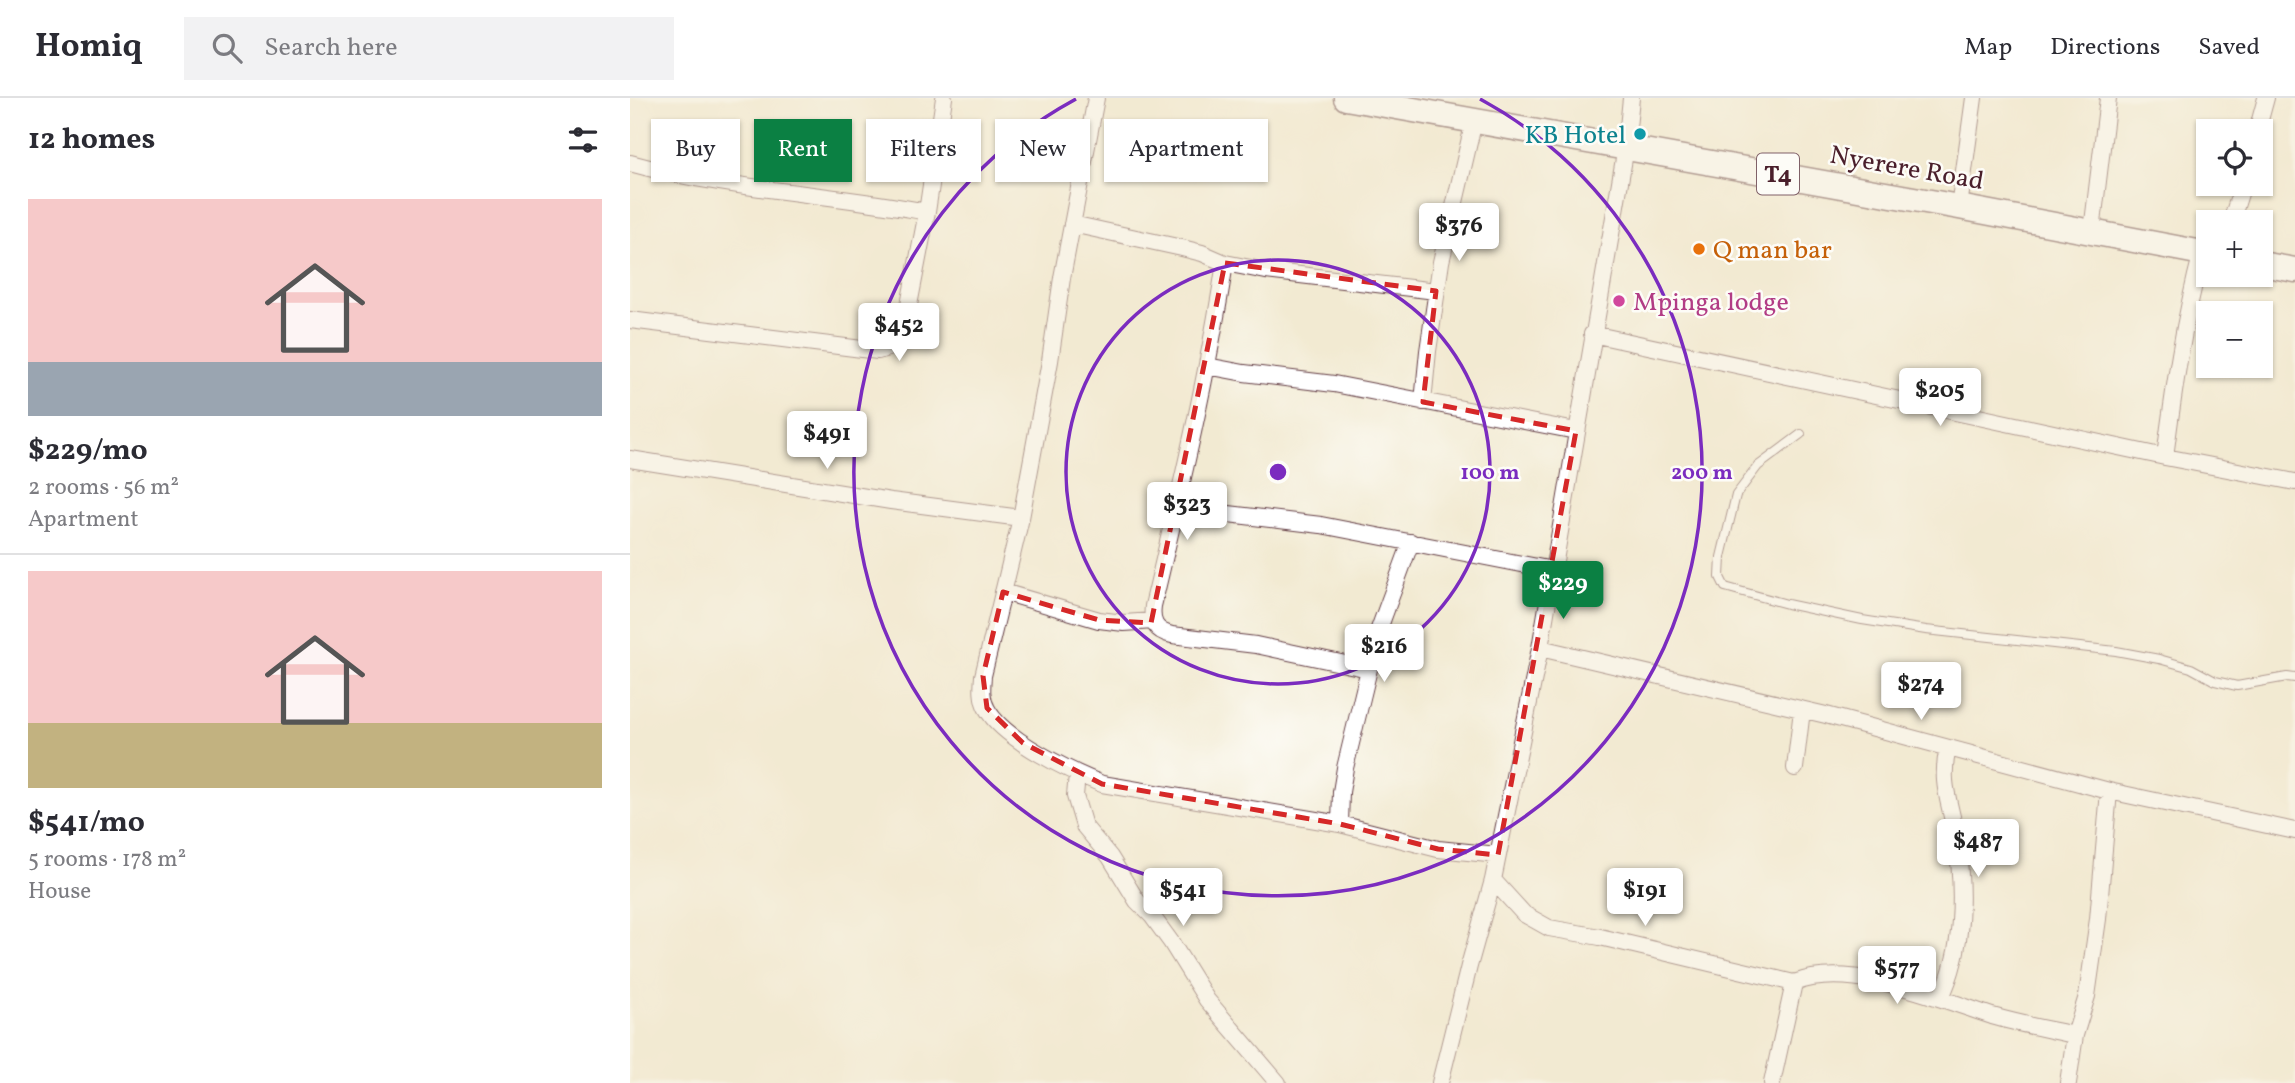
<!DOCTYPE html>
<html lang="en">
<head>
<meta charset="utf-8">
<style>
	:root { --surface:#fff; --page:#f2f2f3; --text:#2b2b33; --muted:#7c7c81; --line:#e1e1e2; --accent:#0b8043 }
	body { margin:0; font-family:Vollkorn,serif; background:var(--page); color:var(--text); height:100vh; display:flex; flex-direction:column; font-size:26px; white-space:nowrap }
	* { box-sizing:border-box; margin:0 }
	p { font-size:23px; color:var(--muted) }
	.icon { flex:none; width:38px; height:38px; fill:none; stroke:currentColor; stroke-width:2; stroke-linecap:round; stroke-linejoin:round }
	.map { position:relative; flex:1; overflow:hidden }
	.sheet { display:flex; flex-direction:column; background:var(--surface); width:630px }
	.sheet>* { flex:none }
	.banner { position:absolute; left:21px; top:21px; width:665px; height:63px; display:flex; gap:14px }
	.tools { position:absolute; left:1566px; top:21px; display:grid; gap:14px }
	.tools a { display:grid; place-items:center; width:77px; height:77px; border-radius:0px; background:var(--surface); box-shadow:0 2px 5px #0004; font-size:35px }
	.price { position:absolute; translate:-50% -60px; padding:0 16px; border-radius:7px; background:#fff; color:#222; font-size:23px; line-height:46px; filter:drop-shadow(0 2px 4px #0008) }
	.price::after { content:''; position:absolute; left:50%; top:42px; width:21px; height:16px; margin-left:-10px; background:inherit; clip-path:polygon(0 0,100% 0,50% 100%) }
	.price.on { background:var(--accent); color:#fff }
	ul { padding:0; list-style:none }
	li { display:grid; align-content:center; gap:14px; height:371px; padding:0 28px }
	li+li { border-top:2px solid var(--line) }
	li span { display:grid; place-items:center; height:217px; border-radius:0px; color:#555 }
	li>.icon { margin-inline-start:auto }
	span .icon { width:126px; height:126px; fill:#fffc; stroke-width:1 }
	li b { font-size:30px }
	h2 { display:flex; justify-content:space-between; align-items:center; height:84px; padding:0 28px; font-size:30px }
	.chip { padding:0 24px; border-radius:0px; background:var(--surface); box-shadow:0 2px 5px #0004; font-size:24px; line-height:63px }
	.chip.on { background:var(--accent); color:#fff }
	header { display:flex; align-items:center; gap:42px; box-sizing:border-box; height:98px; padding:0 35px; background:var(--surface); border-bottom:2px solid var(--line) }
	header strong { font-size:33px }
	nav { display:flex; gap:38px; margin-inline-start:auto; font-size:24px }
	.search { width:490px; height:63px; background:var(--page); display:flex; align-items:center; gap:18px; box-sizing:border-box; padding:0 24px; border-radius:0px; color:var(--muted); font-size:26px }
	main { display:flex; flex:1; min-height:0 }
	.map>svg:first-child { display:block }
</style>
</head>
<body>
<header>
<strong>Homiq</strong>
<div class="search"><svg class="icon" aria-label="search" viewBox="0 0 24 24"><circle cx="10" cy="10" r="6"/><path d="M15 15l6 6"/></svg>Search here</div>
<nav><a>Map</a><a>Directions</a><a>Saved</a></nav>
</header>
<main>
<section class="sheet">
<h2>12 homes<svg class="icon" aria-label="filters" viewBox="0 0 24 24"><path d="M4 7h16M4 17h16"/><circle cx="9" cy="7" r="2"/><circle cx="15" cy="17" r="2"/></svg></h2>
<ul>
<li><span style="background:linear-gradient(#f6c9c9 75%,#9aa5b1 0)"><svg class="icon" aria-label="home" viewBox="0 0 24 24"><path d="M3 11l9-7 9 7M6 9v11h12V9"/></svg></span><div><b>$229/mo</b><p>2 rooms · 56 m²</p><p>Apartment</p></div></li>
<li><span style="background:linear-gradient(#f6c9c9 70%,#c2b280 0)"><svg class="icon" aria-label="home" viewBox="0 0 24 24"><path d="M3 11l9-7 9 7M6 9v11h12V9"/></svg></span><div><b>$541/mo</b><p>5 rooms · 178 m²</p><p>House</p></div></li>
</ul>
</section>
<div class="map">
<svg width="1665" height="985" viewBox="0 0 1665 985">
	<rect width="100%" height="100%" fill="#fdfcf7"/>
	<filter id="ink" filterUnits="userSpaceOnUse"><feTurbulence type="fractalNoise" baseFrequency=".0143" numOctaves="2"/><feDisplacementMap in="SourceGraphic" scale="14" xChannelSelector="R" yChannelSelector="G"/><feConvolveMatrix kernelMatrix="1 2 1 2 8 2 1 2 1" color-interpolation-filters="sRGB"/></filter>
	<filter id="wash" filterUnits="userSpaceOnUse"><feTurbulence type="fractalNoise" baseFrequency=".00686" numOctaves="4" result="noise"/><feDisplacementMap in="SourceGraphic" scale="28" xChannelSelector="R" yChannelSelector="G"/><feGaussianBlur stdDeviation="1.57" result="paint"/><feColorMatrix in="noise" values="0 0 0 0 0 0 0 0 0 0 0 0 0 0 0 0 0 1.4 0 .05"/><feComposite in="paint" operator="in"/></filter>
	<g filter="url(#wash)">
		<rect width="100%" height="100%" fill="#f2ead2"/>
	</g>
	<g filter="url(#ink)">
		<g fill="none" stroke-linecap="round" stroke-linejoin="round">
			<g stroke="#633d44" stroke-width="10">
				<path id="service" d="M 1171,336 L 1128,368 L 1106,397 L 1091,459 L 1090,479 L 1095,489 L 1157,506 L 1232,522 L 1296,532 L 1486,553 L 1529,561 L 1561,570 L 1585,583 L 1607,588 L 1657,579 L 1665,580"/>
			</g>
			<g stroke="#633d44" stroke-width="18">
				<path id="minor" d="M 466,0 L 432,180 L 420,263 L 391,420 L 353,578 C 352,589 351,601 357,611 C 374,642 440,673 472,686 L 710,726 L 808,751 L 868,757
					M 1627,33 L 1636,0
					M 0,65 C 97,92 198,95 297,114
					M 1329,109 L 1344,0
					M 1601,124 L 1613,86
					M 442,126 L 552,150 L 572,155 L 595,165 L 636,173 L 806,193
					M 1462,133 L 1478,0
					M 595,165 C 577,281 550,394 523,508 C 521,524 525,533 542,537 L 626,547 L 739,571
					M 0,222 L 248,253 L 264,248 L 274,233 L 297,114 L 314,0
					M 962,236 L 1535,359 L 1665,384
					M 577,268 L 614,275 L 704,286 L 946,333
					M 793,304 L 798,253 L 811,164 L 844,23
					M 1535,359 C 1544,290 1554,221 1572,154
					M 0,361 L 261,403 L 391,420
					M 548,404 L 590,415 L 691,427 L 923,472
					M 373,494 L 469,522 L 494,525 L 523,523
					M 910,550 L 1196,617 L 1479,693 L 1665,733
					M 1165,670 L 1172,612
					M 447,676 L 445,698 L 454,728 L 480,759 L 507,803 L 522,818 L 541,844 L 577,902 L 648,985
					M 710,726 L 711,694 L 715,670 L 739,571 L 749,531 L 781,444
					M 863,782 L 894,816 L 919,830 L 970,839 L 1164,885
					M 1311,899 C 1334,852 1334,791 1326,740 C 1321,704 1309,687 1318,650
					M 810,985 L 839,868 L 863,782 L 910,550 L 996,49 L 1001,0
					M 1142,985 L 1164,885 C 1220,863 1307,900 1362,918 C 1389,926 1417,931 1445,937
					M 1438,985 L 1445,937 L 1457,898 L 1468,821 L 1479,693"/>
			</g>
			<g stroke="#633d44" stroke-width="27">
				<path id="trunk" d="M 716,0 L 1329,109 L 1578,156
					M 1631,166 L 1665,172"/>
			</g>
			<use href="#service" stroke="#fff" stroke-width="8"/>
			<use href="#minor" stroke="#fff" stroke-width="16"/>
			<use href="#trunk" stroke="#fff" stroke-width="24"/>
		</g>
	</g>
	<path d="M0 0H1665V985H0ZM 595,165 L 806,193 L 793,304 L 946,333 L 868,757 L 808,751 L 710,726 L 472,686 L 393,645 L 357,610 L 353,578 L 373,494 L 469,522 L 521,525 Z" fill="#f2ead2" fill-opacity=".55" fill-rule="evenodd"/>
	<path fill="none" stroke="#d62828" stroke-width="5" stroke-dasharray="14 9" stroke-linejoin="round" d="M 595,165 L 806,193 L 793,304 L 946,333 L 868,757 L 808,751 L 710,726 L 472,686 L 393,645 L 357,610 L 353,578 L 373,494 L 469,522 L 521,525 Z"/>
	<g fill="none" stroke="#7b2cbf" stroke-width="3.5">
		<circle cx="648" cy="374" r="212"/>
		<path d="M850 1A424 424 0 1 1 446 1"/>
	</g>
	<circle fill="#0f9aa8" stroke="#fdfcf7" stroke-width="2.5" cx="1010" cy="36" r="7"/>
	<circle fill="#e8710a" stroke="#fdfcf7" stroke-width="2.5" cx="1069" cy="151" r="7"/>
	<circle fill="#d1479c" stroke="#fdfcf7" stroke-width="2.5" cx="989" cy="203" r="7"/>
	<g text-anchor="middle" stroke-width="5" stroke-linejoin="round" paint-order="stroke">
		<rect fill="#fdfcf7" stroke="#806168" stroke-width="2" x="1127" y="55.5" width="42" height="41" rx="5"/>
		<g font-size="24" font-weight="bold" fill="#4a1f2b">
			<text x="1148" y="84">T4</text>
		</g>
		<g font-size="26" fill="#0d838f" stroke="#fdfcf7" text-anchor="end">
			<text x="996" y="45">KB Hotel</text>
		</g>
		<g font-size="26" fill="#4a1f2b" stroke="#fdfcf7">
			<text transform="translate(1277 69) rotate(10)" y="9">Nyerere Road</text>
		</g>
		<g font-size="26" fill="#c56008" stroke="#fdfcf7" text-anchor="start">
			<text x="1083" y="160">Q man bar</text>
		</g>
		<g font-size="26" fill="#b23c85" stroke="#fdfcf7" text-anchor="start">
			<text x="1003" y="212">Mpinga lodge</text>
		</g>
	</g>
	<circle cx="648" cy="374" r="10" fill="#7b2cbf" stroke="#fdfcf7" stroke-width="3.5"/>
	<g font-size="21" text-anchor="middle" font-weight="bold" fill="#7b2cbf" stroke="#fdfcf7" stroke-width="5" stroke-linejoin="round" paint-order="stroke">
		<text x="860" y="381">100 m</text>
		<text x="1072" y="381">200 m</text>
	</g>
</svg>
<div class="tools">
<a><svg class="icon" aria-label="locate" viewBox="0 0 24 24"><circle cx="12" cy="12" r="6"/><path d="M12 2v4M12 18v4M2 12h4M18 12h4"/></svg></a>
<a>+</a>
<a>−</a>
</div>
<b class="price" style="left:829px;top:165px">$376</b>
<b class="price" style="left:269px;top:265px">$452</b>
<b class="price" style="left:1310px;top:330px">$205</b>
<b class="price" style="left:197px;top:373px">$491</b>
<b class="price" style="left:557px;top:444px">$323</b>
<b class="price on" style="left:933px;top:523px">$229</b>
<b class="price" style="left:754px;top:586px">$216</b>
<b class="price" style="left:1291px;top:624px">$274</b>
<b class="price" style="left:1348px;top:781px">$487</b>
<b class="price" style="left:553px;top:830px">$541</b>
<b class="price" style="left:1015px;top:830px">$191</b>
<b class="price" style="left:1267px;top:908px">$577</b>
<div class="banner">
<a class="chip">Buy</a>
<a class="chip on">Rent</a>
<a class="chip">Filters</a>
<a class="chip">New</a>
<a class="chip">Apartment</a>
</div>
</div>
</main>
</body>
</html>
